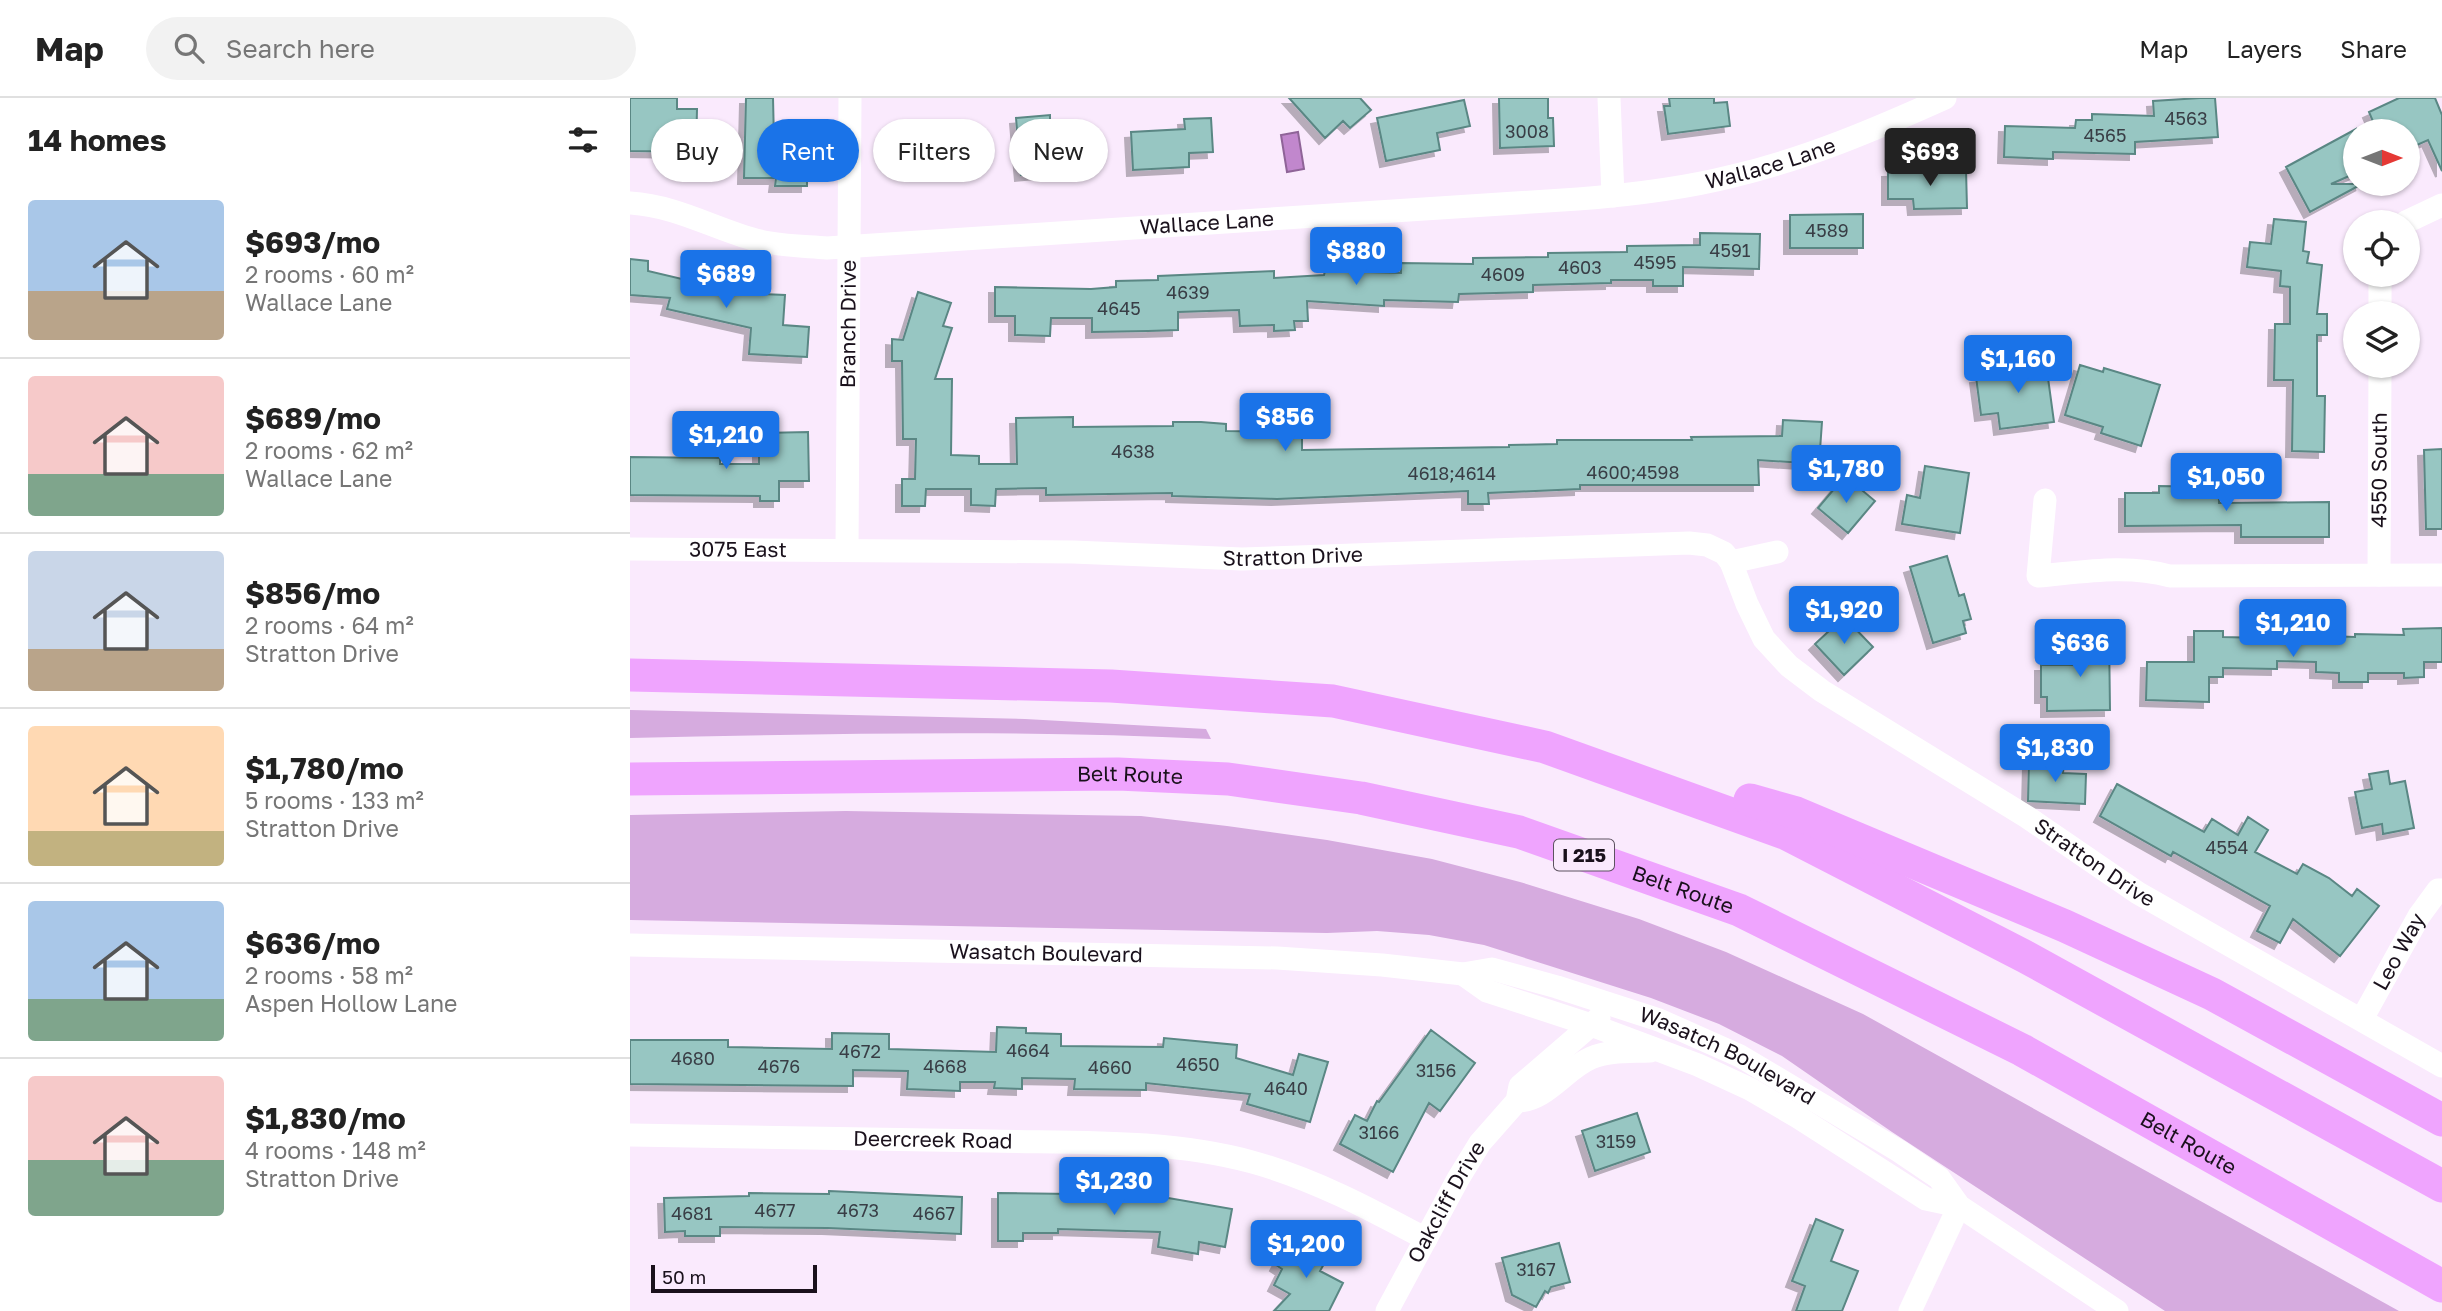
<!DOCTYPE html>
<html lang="en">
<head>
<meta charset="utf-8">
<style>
	:root { --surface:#fff; --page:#f2f2f2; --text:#222; --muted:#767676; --line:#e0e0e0; --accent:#1a73e8 }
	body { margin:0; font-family:"Golos Text",sans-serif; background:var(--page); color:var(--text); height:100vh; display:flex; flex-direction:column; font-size:26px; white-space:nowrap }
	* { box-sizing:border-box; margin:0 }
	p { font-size:23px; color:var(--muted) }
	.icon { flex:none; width:38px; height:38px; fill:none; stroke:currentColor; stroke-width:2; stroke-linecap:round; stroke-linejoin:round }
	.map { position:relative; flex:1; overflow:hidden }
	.sheet { display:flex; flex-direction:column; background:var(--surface); width:630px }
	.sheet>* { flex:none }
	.guide { position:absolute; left:21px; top:21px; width:665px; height:63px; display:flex; gap:14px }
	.needle { width:46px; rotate:90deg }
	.buttons { position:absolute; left:1713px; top:21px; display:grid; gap:14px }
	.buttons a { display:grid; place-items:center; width:77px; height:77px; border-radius:50%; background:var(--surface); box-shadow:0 2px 5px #0004; font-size:35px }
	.scale { position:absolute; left:21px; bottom:18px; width:166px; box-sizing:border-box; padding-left:7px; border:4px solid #1a111c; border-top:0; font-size:19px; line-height:24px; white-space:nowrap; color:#1a111c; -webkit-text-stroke:5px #faeafd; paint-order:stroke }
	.price { position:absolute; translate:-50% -60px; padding:0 16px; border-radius:7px; background:var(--accent); color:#fff; font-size:23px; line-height:46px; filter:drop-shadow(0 2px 4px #0008) }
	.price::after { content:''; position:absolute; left:50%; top:42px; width:21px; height:16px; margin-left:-10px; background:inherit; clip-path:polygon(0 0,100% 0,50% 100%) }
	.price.active { background:#222; color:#fff }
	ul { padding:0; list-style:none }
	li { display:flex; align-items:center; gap:21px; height:175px; padding:0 28px }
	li+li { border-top:2px solid var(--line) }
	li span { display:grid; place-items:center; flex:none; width:196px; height:140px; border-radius:7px; color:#555 }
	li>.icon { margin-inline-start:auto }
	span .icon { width:84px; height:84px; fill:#fffc; stroke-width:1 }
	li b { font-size:30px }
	h2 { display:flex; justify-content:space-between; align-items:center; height:84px; padding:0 28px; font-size:30px }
	.tag { padding:0 24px; border-radius:32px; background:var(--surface); box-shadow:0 2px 5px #0004; font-size:24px; line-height:63px }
	.tag.active { background:var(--accent); color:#fff }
	header { display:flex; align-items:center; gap:42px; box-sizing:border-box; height:98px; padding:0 35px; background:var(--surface); border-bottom:2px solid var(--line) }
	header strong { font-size:33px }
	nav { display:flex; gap:38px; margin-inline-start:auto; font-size:24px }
	.search { width:490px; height:63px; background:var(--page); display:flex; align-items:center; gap:18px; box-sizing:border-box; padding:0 24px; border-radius:38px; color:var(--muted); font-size:26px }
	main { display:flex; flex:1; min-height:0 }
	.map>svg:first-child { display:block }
</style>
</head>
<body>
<header>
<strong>Map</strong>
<div class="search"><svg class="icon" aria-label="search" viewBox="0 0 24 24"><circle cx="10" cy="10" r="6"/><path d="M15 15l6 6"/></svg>Search here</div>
<nav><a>Map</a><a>Layers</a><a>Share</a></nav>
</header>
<main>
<section class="sheet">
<h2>14 homes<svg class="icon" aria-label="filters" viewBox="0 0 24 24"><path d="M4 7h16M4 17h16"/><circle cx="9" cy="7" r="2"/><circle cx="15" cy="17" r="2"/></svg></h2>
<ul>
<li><span style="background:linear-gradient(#a9c7e8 65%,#b9a48a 0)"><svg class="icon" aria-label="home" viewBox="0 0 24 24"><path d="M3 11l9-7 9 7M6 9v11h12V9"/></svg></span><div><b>$693/mo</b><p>2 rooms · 60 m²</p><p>Wallace Lane</p></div></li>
<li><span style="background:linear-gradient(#f6c9c9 70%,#7fa58c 0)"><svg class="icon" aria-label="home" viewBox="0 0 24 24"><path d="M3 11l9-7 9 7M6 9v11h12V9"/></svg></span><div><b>$689/mo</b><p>2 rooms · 62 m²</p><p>Wallace Lane</p></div></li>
<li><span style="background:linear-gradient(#c9d6e8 70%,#b9a48a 0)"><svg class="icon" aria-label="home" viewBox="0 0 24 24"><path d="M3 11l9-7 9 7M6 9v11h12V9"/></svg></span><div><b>$856/mo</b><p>2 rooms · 64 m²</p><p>Stratton Drive</p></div></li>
<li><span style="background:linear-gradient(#ffd9b3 75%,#c2b280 0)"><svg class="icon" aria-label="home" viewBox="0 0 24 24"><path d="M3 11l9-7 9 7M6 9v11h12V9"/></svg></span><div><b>$1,780/mo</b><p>5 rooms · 133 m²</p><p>Stratton Drive</p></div></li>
<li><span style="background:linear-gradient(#a9c7e8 70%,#7fa58c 0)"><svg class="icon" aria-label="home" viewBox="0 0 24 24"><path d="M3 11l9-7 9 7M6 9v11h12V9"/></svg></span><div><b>$636/mo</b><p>2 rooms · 58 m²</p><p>Aspen Hollow Lane</p></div></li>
<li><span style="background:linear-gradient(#f6c9c9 60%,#7fa58c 0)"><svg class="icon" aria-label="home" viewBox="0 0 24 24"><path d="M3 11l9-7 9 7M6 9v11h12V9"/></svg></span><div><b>$1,830/mo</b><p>4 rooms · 148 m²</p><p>Stratton Drive</p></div></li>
</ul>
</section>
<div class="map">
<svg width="1812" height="1213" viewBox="0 0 1812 1213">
	<defs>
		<filter id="shadow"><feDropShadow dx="-6" dy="6" stdDeviation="0" flood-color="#0004"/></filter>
	</defs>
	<rect width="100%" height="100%" fill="#faeafd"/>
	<path fill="#d6abdf" d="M 0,612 L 395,621 L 576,631 L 581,641 C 387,631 194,636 0,640 Z
		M 216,713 L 511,718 L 597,728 L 697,742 L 802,761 L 890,784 L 1009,821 L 1096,854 L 1233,916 L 1769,1213 L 1535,1213 L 1262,1034 L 1152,958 L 1089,926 L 1021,900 L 854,847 L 799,837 L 747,833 L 697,835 L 0,822 L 0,717 Z"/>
	<path fill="#c187cd" stroke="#8f6498" stroke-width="2" d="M 668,34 L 674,71 L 657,74 L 651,37 Z"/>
	<path fill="#97c6c2" stroke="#5a8784" stroke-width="2" filter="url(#shadow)" d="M 0,0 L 47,0 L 47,11 L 67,11 L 66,54 L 0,53 Z
		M 116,0 L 143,0 L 144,43 L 177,43 L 177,88 L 145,88 L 146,80 L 114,80 Z
		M 659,0 L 730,0 L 741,12 L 720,30 L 713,23 L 695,40 Z
		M 869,0 L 918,0 L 918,20 L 923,20 L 924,48 L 870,50 Z
		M 1039,0 L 1084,0 L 1084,5 L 1097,4 L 1100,28 L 1038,36 L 1034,8 L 1040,8 Z
		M 1570,0 L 1585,0 L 1588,39 L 1505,44 L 1505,56 L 1423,54 L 1423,61 L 1374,59 L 1375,28 L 1445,30 L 1446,22 L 1462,22 L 1462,16 L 1524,18 L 1523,3 Z
		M 1769,0 L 1805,0 L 1812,17 L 1812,73 L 1798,42 L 1778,51 L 1778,33 L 1747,33 L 1739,14 Z
		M 834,2 L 840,28 L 807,35 L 810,52 L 756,63 L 747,20 Z
		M 420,17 L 420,28 L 456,25 L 459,62 L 409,66 L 410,75 L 391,77 L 386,20 Z
		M 581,20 L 583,54 L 559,55 L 559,69 L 503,72 L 501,34 L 555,31 L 554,21 Z
		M 1726,31 L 1726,75 L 1701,86 L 1732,86 L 1680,114 L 1656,69 Z
		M 1336,71 L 1337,110 L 1284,111 L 1283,101 L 1258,101 L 1258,73 Z
		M 1233,116 L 1233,150 L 1160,150 L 1160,117 Z
		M 1644,121 L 1676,124 L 1673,153 L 1679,154 L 1677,165 L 1692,167 L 1687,216 L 1697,216 L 1697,237 L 1687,237 L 1687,298 L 1695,298 L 1694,354 L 1662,353 L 1663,282 L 1644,282 L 1645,226 L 1660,226 L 1660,189 L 1650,188 L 1651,173 L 1617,169 L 1620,144 L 1641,146 Z
		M 1070,135 L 1130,136 L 1129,171 L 1053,169 L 1053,188 L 1023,188 L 1023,182 L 981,182 L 981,185 L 903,187 L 903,194 L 829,196 L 828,204 L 754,202 L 754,208 L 677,203 L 678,223 L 664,223 L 665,232 L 644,233 L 644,227 L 610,228 L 609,212 L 548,214 L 548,232 L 518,233 L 462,234 L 462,220 L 421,220 L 420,238 L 385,237 L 385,218 L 365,218 L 365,189 L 461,191 L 486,189 L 486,183 L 528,182 L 528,178 L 644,173 L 644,180 L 694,177 L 695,173 L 771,175 L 771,165 L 843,166 L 843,160 L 918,159 L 918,155 L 997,154 L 997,148 L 1070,147 Z
		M 0,161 L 18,163 L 18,173 L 111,195 L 155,197 L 153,227 L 179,229 L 177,259 L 119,256 L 121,230 L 37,211 L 40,200 L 0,197 Z
		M 288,194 L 321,205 L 313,228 L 322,230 L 305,281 L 322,281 L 321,357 L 349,358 L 349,366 L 387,366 L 386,320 L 443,319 L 443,329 L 543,328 L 543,324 L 571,324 L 596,326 L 596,333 L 672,334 L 672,352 L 879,349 L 879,347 L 927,346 L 927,342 L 1062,342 L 1061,339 L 1152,338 L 1153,322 L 1192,324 L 1189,366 L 1128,362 L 1129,387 L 950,387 L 950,391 L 858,395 L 859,406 L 838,406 L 838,393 L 647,401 L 542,398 L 542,395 L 416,397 L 416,390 L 366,391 L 365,408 L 341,407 L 341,391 L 296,391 L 295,408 L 272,408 L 272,381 L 285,381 L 286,341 L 273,341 L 272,263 L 262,263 L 262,241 L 273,242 Z
		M 1415,258 L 1424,324 L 1370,331 L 1368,315 L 1351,317 L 1346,279 L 1394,273 L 1392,260 Z
		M 1450,267 L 1473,274 L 1474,270 L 1530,287 L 1511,348 L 1471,335 L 1473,329 L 1435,317 Z
		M 178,334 L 179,383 L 149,383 L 149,403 L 130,403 L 130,398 L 0,397 L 0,359 L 90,360 L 90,366 L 129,366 L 129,335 Z
		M 1812,351 L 1812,431 L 1796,431 L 1794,352 Z
		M 1295,368 L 1339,375 L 1330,435 L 1272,426 L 1277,397 L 1290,400 Z
		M 1215,378 L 1245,403 L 1218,435 L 1188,410 Z
		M 1529,388 L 1589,389 L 1589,405 L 1699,404 L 1699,439 L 1611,439 L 1611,427 L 1495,428 L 1495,395 L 1529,395 Z
		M 1317,458 L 1329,498 L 1334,496 L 1341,521 L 1333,523 L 1336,535 L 1303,545 L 1280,469 Z
		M 1214,519 L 1243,549 L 1214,577 L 1185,546 Z
		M 1812,530 L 1812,564 L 1794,564 L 1794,579 L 1774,580 L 1774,575 L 1738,575 L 1738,584 L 1709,584 L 1709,575 L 1686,574 L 1686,564 L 1647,563 L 1647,571 L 1593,570 L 1593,579 L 1579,579 L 1579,604 L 1516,602 L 1517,564 L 1564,564 L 1564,533 L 1593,533 L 1593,539 L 1633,540 L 1633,533 L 1668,534 L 1668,537 L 1725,539 L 1725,536 L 1774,537 L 1773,531 Z
		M 1451,535 L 1479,535 L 1480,612 L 1417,613 L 1417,599 L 1411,599 L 1411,567 L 1451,567 Z
		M 1399,663 L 1434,664 L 1433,675 L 1456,676 L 1455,706 L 1398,703 Z
		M 1758,673 L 1760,686 L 1775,683 L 1784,730 L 1753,736 L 1752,726 L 1732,730 L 1725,694 L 1742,691 L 1739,676 Z
		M 1487,686 L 1574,734 L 1582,721 L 1608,737 L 1618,719 L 1638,732 L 1625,754 L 1667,776 L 1673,766 L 1699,780 L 1722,798 L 1727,791 L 1749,808 L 1710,858 L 1663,821 L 1650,845 L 1627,833 L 1640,808 L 1543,754 L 1541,758 L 1470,718 Z
		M 367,929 L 396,930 L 396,935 L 431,936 L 431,948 L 533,949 L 534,940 L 607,947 L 606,960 L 663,977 L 669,956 L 698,964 L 680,1024 L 617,1006 L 620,996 L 516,985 L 516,992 L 444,991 L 445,981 L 392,980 L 392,991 L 364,990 L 365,984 L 330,984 L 330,993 L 277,991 L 278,973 L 223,972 L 223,988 L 0,986 L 0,942 L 98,942 L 98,949 L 202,951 L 202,935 L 259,936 L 259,951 L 366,954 Z
		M 801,932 L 845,965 L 810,1013 L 799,1005 L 763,1074 L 710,1046 L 725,1017 L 737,1023 L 747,1003 L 749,1004 Z
		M 1007,1015 L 1020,1054 L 965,1073 L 952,1033 Z
		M 199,1093 L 332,1099 L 331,1136 L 198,1130 L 90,1129 L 90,1138 L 55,1138 L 55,1133 L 35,1134 L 34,1100 L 119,1098 L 119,1095 L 199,1096 Z
		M 368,1095 L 521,1097 L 602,1111 L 595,1149 L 569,1144 L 568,1156 L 528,1149 L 530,1134 L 428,1131 L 428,1135 L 393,1135 L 393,1143 L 368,1143 Z
		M 1186,1121 L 1213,1132 L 1201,1163 L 1228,1173 L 1212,1213 L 1166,1213 L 1175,1188 L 1162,1183 Z
		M 660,1141 L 673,1148 L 675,1144 L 699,1157 L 690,1173 L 713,1185 L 699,1213 L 644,1213 L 660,1196 L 644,1187 L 652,1171 L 646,1167 Z
		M 929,1145 L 940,1184 L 921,1189 L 918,1195 L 915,1193 L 906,1209 L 882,1197 L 872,1160 Z"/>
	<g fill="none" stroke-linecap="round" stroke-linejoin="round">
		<g stroke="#fff" stroke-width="23">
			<path d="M 979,0 L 983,98"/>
			<path id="s1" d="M 0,105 C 47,108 82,130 126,142 C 149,148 174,148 197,150 L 948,101 C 1000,97 1052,91 1103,78 C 1176,61 1246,31 1315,0"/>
			<path d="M 1776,124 L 1812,107"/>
			<path d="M 1750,215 L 1750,177"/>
			<path d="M 1415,402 L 1408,478 C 1453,474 1497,466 1540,478 L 1812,477"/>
			<path id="s2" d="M 0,451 L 443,454 L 612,461 L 1059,445 L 1077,447 L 1094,455 L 1101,464 L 1117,506 L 1134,541 L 1159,568 L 1192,593 L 1397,719 L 1508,795 L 1812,968"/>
			<path id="s3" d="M 217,452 L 220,0"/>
			<path d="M 1101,464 L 1147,454"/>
			<path id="s4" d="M 1749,477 L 1750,268"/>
			<path id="s5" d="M 0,847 L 647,860 L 752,867 L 833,876 L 862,871 L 927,889 L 1029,922 L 1110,958 L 1269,1053 L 1309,1080 L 1329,1108 L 1487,1213"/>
			<path d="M 833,876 L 857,893 L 961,927 L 1068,967 L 1120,991 L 1168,1019 L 1296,1101 L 1329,1108"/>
			<path id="s6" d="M 1732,921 L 1789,818 L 1808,792 L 1812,792"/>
			<path d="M 887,1003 C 916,1003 935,971 961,960 C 979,952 1001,954 1020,953"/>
			<path id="s7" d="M 0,1037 C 120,1039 240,1041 360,1043 C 447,1045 537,1041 622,1064 C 684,1081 740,1111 796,1141"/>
			<path id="s8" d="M 757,1213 L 828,1081 L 850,1045 L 887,1003 L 890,988 L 969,920"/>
			<path d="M 1280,1213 L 1329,1108"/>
		</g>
		<g stroke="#efa4fe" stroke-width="33">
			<path d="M 0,577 L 481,588 L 703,603 L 915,649 L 1157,736 L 1394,858 L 1812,1088"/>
			<path id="s9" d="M 0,681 L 488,676 L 598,681 L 731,700 L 889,734 L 1109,812 L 1392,952 L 1812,1188"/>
			<path d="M 1120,702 L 1166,715 L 1435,828 L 1582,896 L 1812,1022"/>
		</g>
	</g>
	<g text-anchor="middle" stroke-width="5" stroke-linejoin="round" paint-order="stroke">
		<g font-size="18" fill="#393e46">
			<text x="1556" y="27">4563</text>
			<text x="897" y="40">3008</text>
			<text x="1475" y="44">4565</text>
			<text x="1197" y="139">4589</text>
			<text x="1100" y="159">4591</text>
			<text x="1025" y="171">4595</text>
			<text x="950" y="176">4603</text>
			<text x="873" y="183">4609</text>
			<text x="558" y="201">4639</text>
			<text x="489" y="217">4645</text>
			<text x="503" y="360">4638</text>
			<text x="1003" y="381">4600;4598</text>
			<text x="822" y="382">4618;4614</text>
			<text x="1597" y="756">4554</text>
			<text x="398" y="959">4664</text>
			<text x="230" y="960">4672</text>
			<text x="63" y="967">4680</text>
			<text x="568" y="973">4650</text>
			<text x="149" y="975">4676</text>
			<text x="315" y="975">4668</text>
			<text x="480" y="976">4660</text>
			<text x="806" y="979">3156</text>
			<text x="656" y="997">4640</text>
			<text x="749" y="1041">3166</text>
			<text x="986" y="1050">3159</text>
			<text x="145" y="1119">4677</text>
			<text x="228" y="1119">4673</text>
			<text x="62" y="1122">4681</text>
			<text x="304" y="1122">4667</text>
			<text x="906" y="1178">3167</text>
		</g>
		<rect fill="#faeafd" stroke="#5d5260" stroke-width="2" x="924" y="741.5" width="60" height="31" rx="5"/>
		<g font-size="19" font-weight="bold" fill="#1a111c">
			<text x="954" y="764">I 215</text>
		</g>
		<g font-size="21" fill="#1a111c" stroke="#faeafd">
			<text dy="7" stroke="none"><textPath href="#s1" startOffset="1152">Wallace Lane</textPath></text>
			<text dy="7" stroke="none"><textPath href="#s1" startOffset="584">Wallace Lane</textPath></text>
			<text dy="7" stroke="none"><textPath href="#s3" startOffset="226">Branch Drive</textPath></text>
			<text dy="7" stroke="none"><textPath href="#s4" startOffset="105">4550 South</textPath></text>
			<text dy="7" stroke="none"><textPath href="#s2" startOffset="108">3075 East</textPath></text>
			<text dy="7" stroke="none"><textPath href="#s2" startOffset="663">Stratton Drive</textPath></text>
			<text dy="7" stroke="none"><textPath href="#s9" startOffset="500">Belt Route</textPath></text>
			<text dy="7" stroke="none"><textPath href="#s2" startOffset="1592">Stratton Drive</textPath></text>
			<text dy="7" stroke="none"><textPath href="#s9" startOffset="1068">Belt Route</textPath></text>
			<text dy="7" stroke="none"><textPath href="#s6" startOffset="77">Leo Way</textPath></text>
			<text dy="7" stroke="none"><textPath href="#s5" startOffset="416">Wasatch Boulevard</textPath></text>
			<text dy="7" stroke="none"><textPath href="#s5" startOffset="1115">Wasatch Boulevard</textPath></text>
			<text dy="7" stroke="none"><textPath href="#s7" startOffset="303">Deercreek Road</textPath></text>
			<text dy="7" stroke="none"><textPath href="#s9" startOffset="1634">Belt Route</textPath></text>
			<text dy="7" stroke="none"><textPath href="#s8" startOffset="124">Oakcliff Drive</textPath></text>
		</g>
	</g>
</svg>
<div class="buttons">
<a><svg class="needle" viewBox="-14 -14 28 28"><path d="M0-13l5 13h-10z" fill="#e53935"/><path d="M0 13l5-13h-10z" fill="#767676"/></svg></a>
<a><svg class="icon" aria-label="locate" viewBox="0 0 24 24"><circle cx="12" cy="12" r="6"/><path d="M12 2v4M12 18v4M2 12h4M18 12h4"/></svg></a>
<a><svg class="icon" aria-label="layers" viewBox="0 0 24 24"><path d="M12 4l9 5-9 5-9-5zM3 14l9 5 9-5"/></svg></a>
</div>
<div class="scale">50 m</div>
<b class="price active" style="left:1300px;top:90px">$693</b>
<b class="price" style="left:726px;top:189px">$880</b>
<b class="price" style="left:96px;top:212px">$689</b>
<b class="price" style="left:1388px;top:297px">$1,160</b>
<b class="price" style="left:655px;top:355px">$856</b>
<b class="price" style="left:96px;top:373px">$1,210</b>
<b class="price" style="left:1216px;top:407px">$1,780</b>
<b class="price" style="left:1596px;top:415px">$1,050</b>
<b class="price" style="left:1214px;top:548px">$1,920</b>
<b class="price" style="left:1663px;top:561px">$1,210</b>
<b class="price" style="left:1450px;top:581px">$636</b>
<b class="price" style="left:1425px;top:686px">$1,830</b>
<b class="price" style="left:484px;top:1119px">$1,230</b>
<b class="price" style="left:676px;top:1182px">$1,200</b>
<div class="guide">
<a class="tag">Buy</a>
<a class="tag active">Rent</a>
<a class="tag">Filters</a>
<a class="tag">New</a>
</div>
</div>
</main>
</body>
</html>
